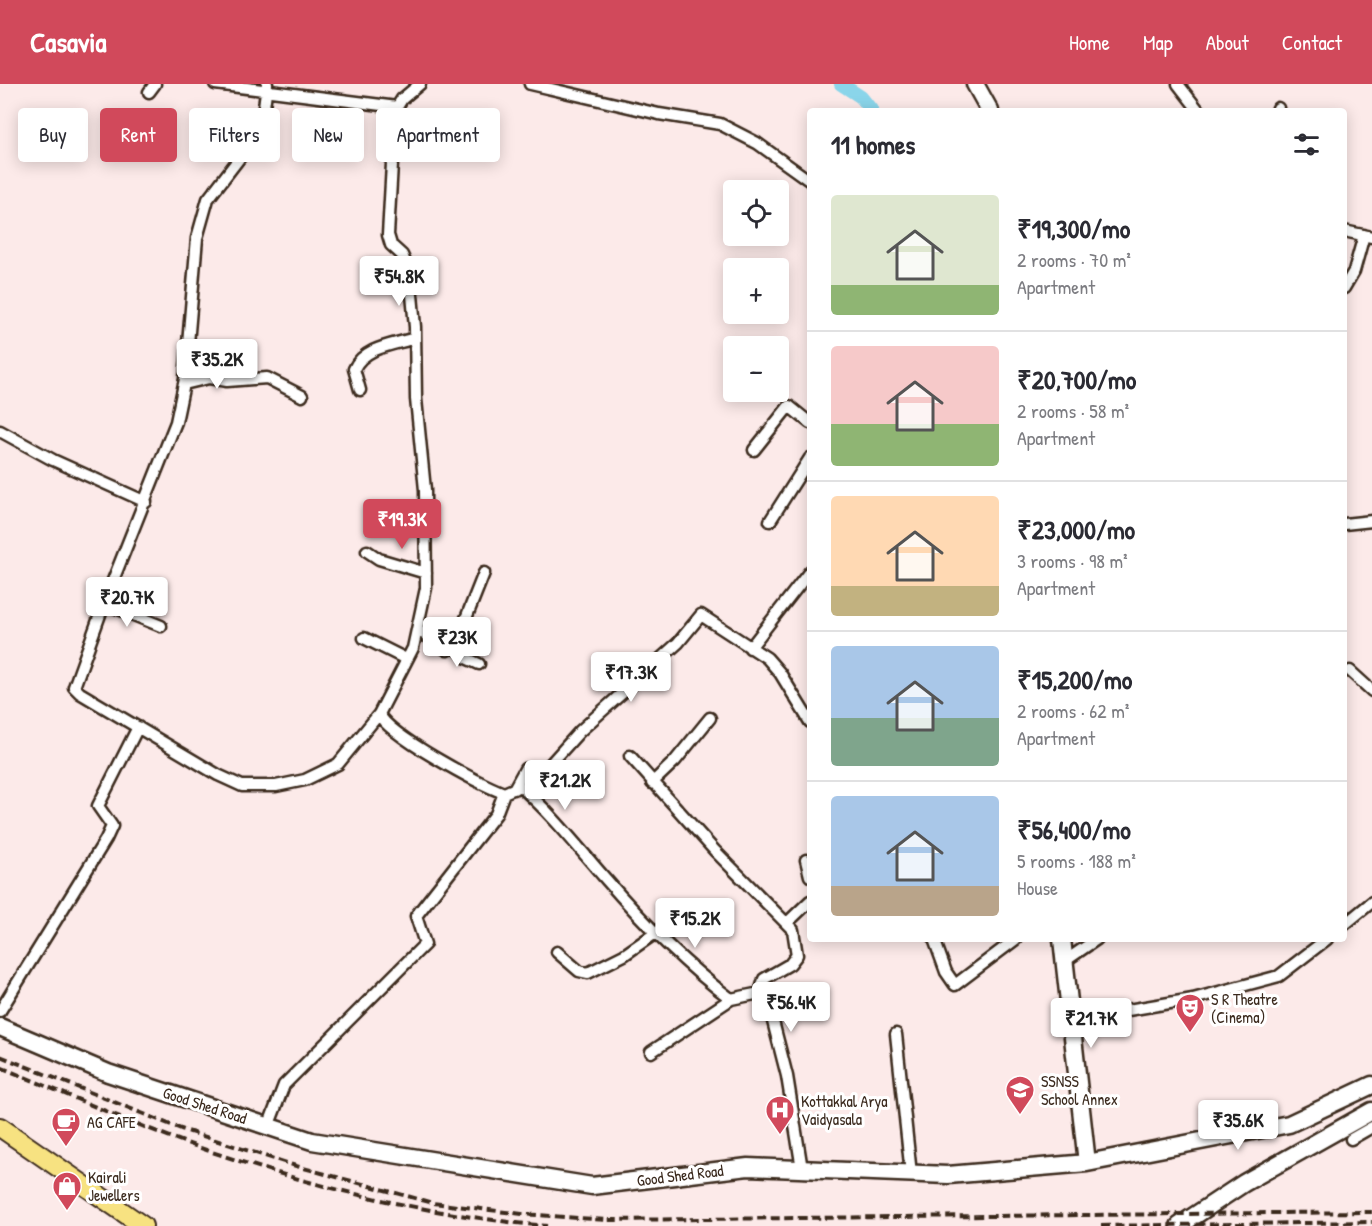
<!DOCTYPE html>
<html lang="en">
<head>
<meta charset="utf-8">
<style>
	:root { --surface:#fff; --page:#f2f2f3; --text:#2b2b33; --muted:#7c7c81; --line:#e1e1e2; --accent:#d1495b }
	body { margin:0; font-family:"Patrick Hand",sans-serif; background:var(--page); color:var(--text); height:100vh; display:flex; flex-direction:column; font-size:22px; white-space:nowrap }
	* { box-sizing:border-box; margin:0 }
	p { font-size:20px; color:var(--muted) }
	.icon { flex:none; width:33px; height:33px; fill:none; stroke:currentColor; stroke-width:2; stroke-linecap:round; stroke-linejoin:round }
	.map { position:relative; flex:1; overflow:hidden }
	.details { position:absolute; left:807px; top:24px; width:540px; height:834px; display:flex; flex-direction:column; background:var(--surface); border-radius:6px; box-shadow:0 3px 15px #0003 }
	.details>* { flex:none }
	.hud { position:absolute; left:18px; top:24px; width:570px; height:54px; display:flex; gap:12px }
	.controls { position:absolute; left:723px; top:96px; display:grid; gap:12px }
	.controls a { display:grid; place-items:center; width:66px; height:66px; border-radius:6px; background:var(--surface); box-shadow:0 3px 15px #0003; font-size:30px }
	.price { position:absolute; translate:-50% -51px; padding:0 14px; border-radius:6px; background:#fff; color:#222; font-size:20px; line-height:39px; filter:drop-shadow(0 2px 3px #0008) }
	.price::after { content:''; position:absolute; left:50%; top:36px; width:18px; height:14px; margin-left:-9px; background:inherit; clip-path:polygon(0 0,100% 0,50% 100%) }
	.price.active { background:var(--accent); color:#fff }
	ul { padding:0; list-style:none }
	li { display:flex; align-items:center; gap:18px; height:150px; padding:0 24px }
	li+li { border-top:2px solid var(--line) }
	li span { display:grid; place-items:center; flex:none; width:168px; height:120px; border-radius:6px; color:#555 }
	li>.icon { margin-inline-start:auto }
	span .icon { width:72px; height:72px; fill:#fffc; stroke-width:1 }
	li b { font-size:26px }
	h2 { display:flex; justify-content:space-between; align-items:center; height:72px; padding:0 24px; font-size:26px }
	.chip { padding:0 21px; border-radius:6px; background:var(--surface); box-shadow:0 3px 15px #0003; font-size:21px; line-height:54px }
	.chip.active { background:var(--accent); color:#fff }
	header { display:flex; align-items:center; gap:36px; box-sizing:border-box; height:84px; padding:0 30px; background:var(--accent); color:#fff }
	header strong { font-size:28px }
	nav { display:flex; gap:33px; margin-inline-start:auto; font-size:21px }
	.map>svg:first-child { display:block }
</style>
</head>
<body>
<header>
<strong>Casavia</strong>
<nav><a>Home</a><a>Map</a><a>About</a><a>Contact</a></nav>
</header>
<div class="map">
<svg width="1372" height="1142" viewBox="0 0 1372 1142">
	<rect width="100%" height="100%" fill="#fceae9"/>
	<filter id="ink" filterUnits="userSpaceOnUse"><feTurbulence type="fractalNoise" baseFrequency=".0167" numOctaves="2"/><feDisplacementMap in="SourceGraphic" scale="12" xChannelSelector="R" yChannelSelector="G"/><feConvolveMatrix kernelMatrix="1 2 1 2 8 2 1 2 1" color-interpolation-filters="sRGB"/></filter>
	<g filter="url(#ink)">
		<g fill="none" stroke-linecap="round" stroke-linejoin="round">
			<path stroke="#8ad5ea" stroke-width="14" d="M 841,0 L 861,13 L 872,27"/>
			<g stroke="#3b2a1e" stroke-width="15">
				<path id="street" d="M 215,0 L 397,23
					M 267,0 L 261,46 L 208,115 L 197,154 L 185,295 L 176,338 L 106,514 L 74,603 L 80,609 L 218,691 L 242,702 L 276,702 L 305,696 L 338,680 L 379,630
					M 420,0 L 402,15 L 395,26 L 388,151 L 391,161 L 402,171 L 410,189 L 415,243 L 416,315 L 425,406 L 426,504 L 413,564 L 379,630 C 388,651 479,700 504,709 L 520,702 C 551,729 577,762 604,793 C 642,837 684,880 731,915 L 760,909 L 767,914 L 787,992 L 802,1085
					M 530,0 L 659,30 L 720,40 L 757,59 L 810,97
					M 1178,0 L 1199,27
					M 149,8 L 155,0
					M 1277,27 L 1278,24
					M 395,36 L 486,56
					M 1344,147 L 1372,153
					M 1344,204 L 1354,187 L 1364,151
					M 209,294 L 227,297 L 267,294 L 302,312
					M 184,300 L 209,294 L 223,273
					M 360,306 L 354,285 C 364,263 393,261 415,254
					M 0,347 L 53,376 L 146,418
					M 754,366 L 789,322 L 810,339
					M 770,437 L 810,374
					M 1344,440 L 1372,437
					M 367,467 L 379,475 L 426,489
					M 104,519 L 161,542
					M 418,546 L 447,566 L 455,562 L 484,489
					M 364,554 L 406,575
					M 455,562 L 468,575 L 479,580
					M 750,564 L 810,487
					M 1350,587 L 1372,607
					M 630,672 L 715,767 L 793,846 L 797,871 L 790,880 L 764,895 L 760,909
					M 652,699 L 675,677 L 710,634
					M 514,705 L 525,685 L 545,686 L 580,647 L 678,559 L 701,531 L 767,574 L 780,589 L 810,638
					M 806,776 L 810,792
					M 787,839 L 810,817
					M 1344,841 L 1372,818
					M 934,855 L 946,888 L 955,901 L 1016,855
					M 557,868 L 579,887 L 588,889 L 624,871 L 657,848
					M 1065,877 L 1097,855
					M 0,927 L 106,755 L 112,742 L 98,722 L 138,643
					M 1071,940 L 1122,927 L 1193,915 L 1279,892 L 1327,855
					M 896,950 L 911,1090
					M 651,968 L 731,915
					M 268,1043 L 284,1001 L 425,860 L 416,832 L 496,730 L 504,709
					M 1351,1055 L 1372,1043"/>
			</g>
			<g stroke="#3b2a1e" stroke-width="21">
				<path id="secondary" d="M 975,0 L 990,27
					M 1062,855 L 1087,1079
					M 0,943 L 108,989 L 312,1057 L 592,1102 L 748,1083 L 948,1091 L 1087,1079 L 1289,1040 L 1372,1001
					M 1179,1142 L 1244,1099 L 1372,1027"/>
			</g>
			<g stroke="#3b2a1e" stroke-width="22">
				<path id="primary" d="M 0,1043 L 143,1142"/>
			</g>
			<use href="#street" stroke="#fff" stroke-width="10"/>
			<use href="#secondary" stroke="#fff" stroke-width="16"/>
			<use href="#primary" stroke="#f7e281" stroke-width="18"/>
			<path stroke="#3b2a1e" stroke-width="4" stroke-dasharray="9 4.5" stroke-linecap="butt" d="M 0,972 L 181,1045 L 296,1082 L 433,1119 L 522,1130 L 607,1136 L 1372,1128
				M 0,983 C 74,1013 148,1047 224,1072 C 329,1107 436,1132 547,1142
				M 1101,1142 L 1372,1138"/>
		</g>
	</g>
	<defs>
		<g id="theatre-pin" transform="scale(1.5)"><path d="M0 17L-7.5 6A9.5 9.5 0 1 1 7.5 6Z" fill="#d1495b" stroke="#fff"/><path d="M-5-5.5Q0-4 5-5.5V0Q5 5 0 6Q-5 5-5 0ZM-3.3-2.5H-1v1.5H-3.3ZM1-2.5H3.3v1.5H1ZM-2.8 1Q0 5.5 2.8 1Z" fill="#fff"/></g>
		<g id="school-pin" transform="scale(1.5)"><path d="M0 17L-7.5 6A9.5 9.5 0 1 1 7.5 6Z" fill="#d1495b" stroke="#fff"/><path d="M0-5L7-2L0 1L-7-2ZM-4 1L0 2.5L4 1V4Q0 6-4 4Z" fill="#fff"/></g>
		<g id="hospital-pin" transform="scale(1.5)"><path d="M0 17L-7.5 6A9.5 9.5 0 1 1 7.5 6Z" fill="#d1495b" stroke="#fff"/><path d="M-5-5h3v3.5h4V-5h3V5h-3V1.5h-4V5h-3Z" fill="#fff"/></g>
		<g id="cafe-pin" transform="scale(1.5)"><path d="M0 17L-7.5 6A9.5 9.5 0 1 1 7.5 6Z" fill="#d1495b" stroke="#fff"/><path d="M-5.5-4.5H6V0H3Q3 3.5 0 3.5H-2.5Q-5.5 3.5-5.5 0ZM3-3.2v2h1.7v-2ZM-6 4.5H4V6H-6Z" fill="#fff"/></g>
		<g id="shop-pin" transform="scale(1.5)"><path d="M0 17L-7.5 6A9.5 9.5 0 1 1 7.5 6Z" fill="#d1495b" stroke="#fff"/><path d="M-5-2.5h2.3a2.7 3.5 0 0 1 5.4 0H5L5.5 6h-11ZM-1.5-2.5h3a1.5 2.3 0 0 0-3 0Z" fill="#fff"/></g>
	</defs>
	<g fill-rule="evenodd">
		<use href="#theatre-pin" x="1190" y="924"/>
		<use href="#school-pin" x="1020" y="1006"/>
		<use href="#hospital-pin" x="780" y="1026"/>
		<use href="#cafe-pin" x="66" y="1038"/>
		<use href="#shop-pin" x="67" y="1102"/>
	</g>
	<g text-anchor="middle" stroke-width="6" stroke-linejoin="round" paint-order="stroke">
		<g font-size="16" fill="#3b2a1e" stroke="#fff" text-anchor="start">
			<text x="1211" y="921">S R Theatre<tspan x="1211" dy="18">(Cinema)</tspan></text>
			<text x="1041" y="1003">SSNSS<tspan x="1041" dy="18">School Annex</tspan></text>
			<text x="801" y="1023">Kottakkal Arya<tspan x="801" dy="18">Vaidyasala</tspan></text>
			<text x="87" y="1044">AG CAFE</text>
			<text x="88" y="1099">Kairali<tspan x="88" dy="18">Jewellers</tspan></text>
		</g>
		<g font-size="16" fill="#3b2a1e" stroke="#fff">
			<text transform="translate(205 1021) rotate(18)" y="6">Good Shed Road</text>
			<text transform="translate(680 1091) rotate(-7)" y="6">Good Shed Road</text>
		</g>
	</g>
</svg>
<div class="controls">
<a><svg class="icon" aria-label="locate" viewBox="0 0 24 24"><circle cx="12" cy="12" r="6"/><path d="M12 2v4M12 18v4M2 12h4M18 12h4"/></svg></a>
<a>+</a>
<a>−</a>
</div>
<b class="price" style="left:399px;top:223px">₹54.8K</b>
<b class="price" style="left:217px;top:306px">₹35.2K</b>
<b class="price active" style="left:402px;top:466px">₹19.3K</b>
<b class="price" style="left:127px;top:544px">₹20.7K</b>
<b class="price" style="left:457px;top:584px">₹23K</b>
<b class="price" style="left:631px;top:619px">₹17.3K</b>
<b class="price" style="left:565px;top:727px">₹21.2K</b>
<b class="price" style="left:695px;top:865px">₹15.2K</b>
<b class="price" style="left:791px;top:949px">₹56.4K</b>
<b class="price" style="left:1091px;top:965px">₹21.7K</b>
<b class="price" style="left:1238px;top:1067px">₹35.6K</b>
<div class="hud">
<a class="chip">Buy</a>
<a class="chip active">Rent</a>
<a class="chip">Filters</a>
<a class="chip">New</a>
<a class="chip">Apartment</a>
</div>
<section class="details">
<h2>11 homes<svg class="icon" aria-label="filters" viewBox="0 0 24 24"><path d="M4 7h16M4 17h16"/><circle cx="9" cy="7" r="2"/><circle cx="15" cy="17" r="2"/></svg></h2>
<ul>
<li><span style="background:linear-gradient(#dfe7d0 75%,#8fb573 0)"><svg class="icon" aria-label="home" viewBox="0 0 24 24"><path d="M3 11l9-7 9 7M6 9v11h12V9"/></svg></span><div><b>₹19,300/mo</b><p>2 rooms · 70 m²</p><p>Apartment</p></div></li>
<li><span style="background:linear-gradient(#f6c9c9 65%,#8fb573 0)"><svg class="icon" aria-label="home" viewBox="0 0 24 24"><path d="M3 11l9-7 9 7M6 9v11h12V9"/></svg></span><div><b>₹20,700/mo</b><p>2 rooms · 58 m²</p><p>Apartment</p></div></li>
<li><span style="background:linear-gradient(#ffd9b3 75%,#c2b280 0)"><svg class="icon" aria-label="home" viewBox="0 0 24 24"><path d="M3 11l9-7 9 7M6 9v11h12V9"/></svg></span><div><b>₹23,000/mo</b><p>3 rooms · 98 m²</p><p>Apartment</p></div></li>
<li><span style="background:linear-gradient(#a9c7e8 60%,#7fa58c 0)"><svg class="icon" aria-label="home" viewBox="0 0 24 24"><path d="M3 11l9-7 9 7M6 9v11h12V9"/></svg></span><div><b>₹15,200/mo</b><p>2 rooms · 62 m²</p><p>Apartment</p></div></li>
<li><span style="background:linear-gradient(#a9c7e8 75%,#b9a48a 0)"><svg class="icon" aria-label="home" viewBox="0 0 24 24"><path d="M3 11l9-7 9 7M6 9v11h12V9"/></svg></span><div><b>₹56,400/mo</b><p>5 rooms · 188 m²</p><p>House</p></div></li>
</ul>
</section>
</div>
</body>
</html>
